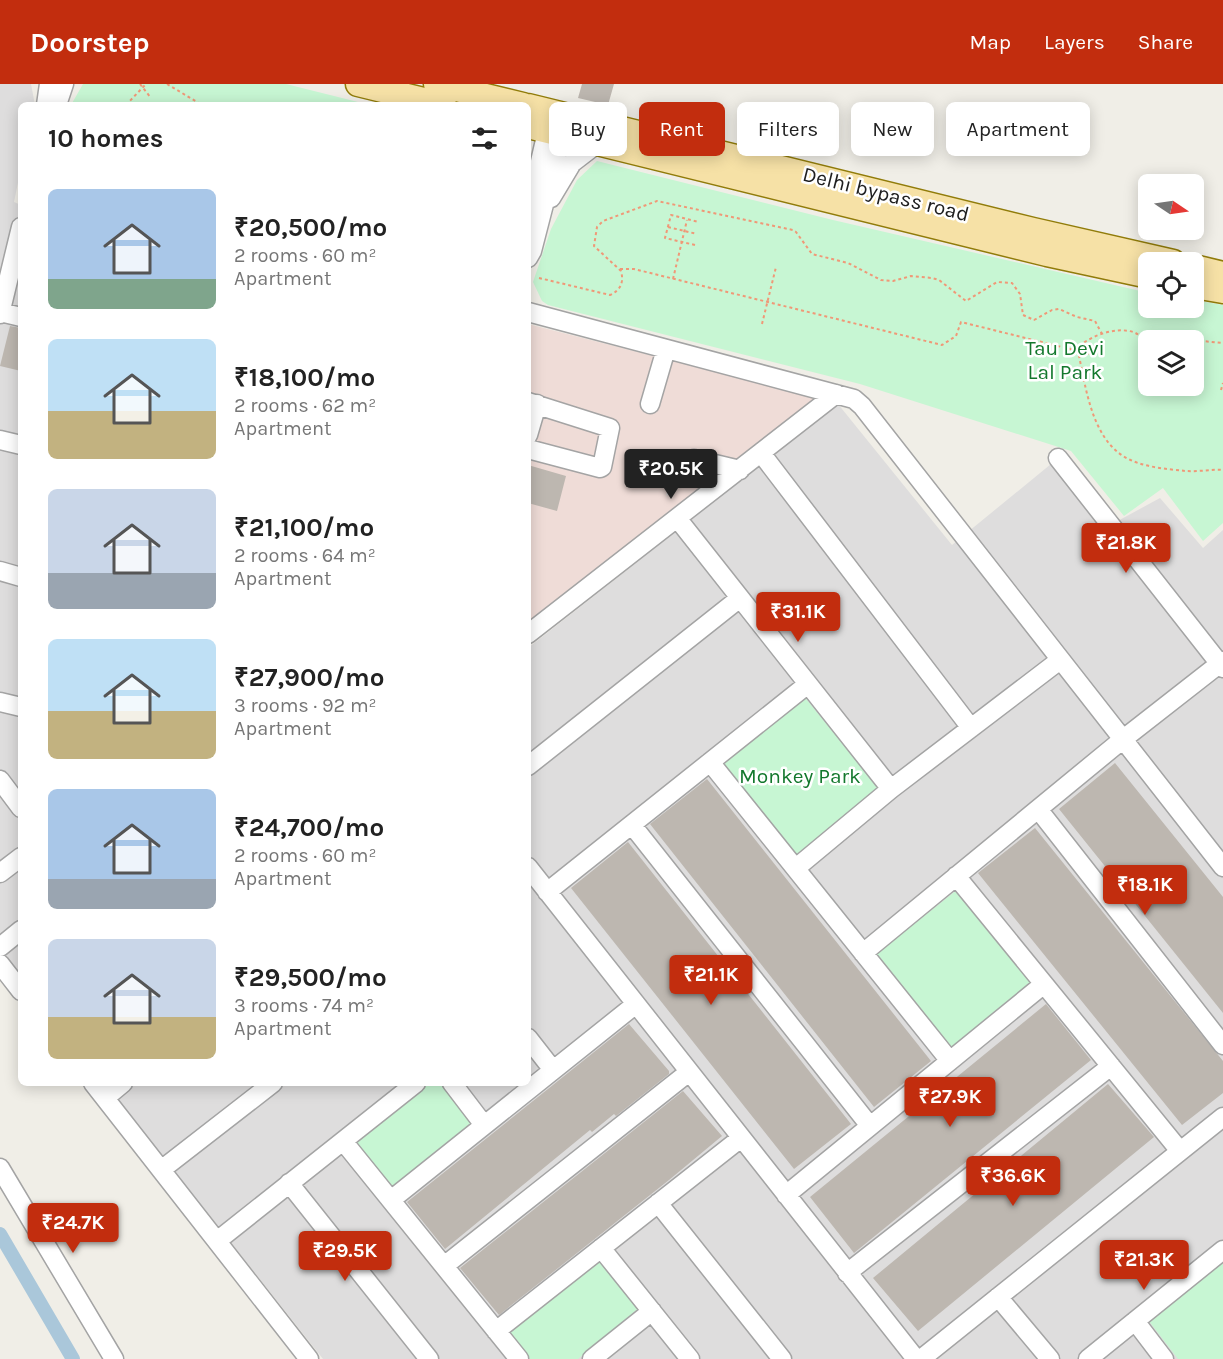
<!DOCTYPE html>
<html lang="en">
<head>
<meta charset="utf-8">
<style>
	:root { --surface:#fff; --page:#f2f2f2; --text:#222; --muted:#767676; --accent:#c22d0e }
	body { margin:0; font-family:Karla,sans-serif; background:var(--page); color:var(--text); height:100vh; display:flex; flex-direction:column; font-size:22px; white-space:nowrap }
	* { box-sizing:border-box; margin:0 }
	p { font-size:20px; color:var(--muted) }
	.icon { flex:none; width:33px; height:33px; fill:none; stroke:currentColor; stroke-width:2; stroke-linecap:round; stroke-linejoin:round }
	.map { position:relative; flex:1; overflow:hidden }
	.drawer { position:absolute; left:18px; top:18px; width:513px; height:984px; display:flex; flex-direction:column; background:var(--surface); border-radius:9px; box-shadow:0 3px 15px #0003 }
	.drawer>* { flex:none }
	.banner { position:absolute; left:549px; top:18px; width:570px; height:54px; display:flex; gap:12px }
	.needle { width:39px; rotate:103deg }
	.buttons { position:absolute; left:1138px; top:90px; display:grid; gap:12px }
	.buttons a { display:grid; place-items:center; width:66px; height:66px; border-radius:9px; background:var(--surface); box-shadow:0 3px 15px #0003; font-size:30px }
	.price { position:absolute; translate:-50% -51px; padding:0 14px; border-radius:6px; background:var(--accent); color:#fff; font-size:20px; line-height:39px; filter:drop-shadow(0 2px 3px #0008) }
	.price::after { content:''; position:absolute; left:50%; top:36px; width:18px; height:14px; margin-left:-9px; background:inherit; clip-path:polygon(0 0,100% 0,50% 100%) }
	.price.active { background:#222; color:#fff }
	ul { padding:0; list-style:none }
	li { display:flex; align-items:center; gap:18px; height:150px; padding:0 30px }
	li span { display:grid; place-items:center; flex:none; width:168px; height:120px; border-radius:9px; color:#555 }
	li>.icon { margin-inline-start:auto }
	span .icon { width:72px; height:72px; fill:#fffc; stroke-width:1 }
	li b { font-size:26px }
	h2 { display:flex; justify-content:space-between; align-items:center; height:72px; padding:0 30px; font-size:26px }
	.pill { padding:0 21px; border-radius:9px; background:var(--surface); box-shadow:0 3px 15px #0003; font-size:21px; line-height:54px }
	.pill.active { background:var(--accent); color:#fff }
	header { display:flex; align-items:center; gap:36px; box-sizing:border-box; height:84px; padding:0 30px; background:var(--accent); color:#fff }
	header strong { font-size:28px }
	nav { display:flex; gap:33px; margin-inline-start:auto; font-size:21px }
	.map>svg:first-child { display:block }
</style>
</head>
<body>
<header>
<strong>Doorstep</strong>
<nav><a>Map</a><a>Layers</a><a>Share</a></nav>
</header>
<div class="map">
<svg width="1223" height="1275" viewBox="0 0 1223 1275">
	<rect width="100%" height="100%" fill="#f0eee7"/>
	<path fill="#dedddd" d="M 0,0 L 31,0 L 35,21 L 21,21 L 21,84 L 14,118 L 21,121 L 21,893 L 0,867 Z
		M 838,320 L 952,461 L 1051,380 L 1103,445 L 1160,414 L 1203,464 L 1223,446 L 1223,1275 L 323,1275 L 105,999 L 528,999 L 528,564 Z"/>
	<path fill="#efdcd7" d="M 528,240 L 814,313 L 811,322 L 528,541 Z"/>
	<path fill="#c7f6d3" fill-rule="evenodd" d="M 83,0 L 286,0 L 370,21 L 71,21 Z
		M 597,77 L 833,136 L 1149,209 L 1149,224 L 1194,224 L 1194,216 L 1223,221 L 1223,439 L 1203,457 L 1163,404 L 1124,432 L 1071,367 L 860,300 L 548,221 L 542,217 L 533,198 L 551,145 L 577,96 ZM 1194,256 L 1194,302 L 1149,302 L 1149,256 Z
		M 803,611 L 880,706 L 797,773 L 721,678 Z
		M 958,805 L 1034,899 L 951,967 L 874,872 Z
		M 423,999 L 444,999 L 475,1038 L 391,1105 L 352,1055 Z
		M 597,1174 L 639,1224 L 578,1275 L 530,1275 L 508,1248 Z
		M 1223,1179 L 1223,1275 L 1178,1275 L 1148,1236 Z"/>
	<path fill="#e4e4e4" d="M 677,367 L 718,378 L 666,412 Z"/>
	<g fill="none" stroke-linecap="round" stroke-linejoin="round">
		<path stroke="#aac7da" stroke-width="14" d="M 0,1150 L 73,1275"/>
	</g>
	<path fill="#bdb7b0" d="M 582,0 L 614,0 L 608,21 L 578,14 Z
		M 10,242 L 21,244 L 21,287 L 0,282 Z
		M 528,381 L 566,392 L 557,427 L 528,419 Z
		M 1115,679 L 1223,813 L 1223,929 L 1059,725 Z
		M 707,695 L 931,977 L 874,1023 L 650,740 Z
		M 1035,744 L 1223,977 L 1223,1009 L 1182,1041 L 978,789 Z
		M 628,758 L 851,1040 L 794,1085 L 571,804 Z
		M 1046,920 L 1091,976 L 854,1169 L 810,1113 Z
		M 629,940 L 669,987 L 669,990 L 616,1032 L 614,1030 L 592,1048 L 590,1046 L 445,1165 L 407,1118 Z
		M 1108,1000 L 1154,1053 L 918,1247 L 873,1194 Z
		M 683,1007 L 722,1052 L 669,1096 L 499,1231 L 460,1184 Z"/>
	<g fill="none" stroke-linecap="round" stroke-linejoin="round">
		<g stroke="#a4a4a4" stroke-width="21">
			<path id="minor" d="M 46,21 L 49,0
				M 57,21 L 64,0
				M 551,114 L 572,79 L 598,59
				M 528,129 L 550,35
				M 528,174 L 532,167 L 565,39
				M 0,228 L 21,233
				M 528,228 L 854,315 L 862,322 L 1223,783
				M 0,230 L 21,143
				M 528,318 L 610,344 L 602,383 L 600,384 L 528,365
				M 650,320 L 666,265
				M 528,351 L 537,320
				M 0,356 L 21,361
				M 761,369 L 971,644
				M 1058,374 L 1223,584
				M 687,393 L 694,375 L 740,386
				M 677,434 L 891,705
				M 0,487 L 21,493
				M 528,550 L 836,310
				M 0,618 L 21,623
				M 710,678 L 950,977
				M 528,682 L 740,514
				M 0,696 L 21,724
				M 1038,725 L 1223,961
				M 632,741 L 870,1042
				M 528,783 L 916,1275
				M 796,784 L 891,705 L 1060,576
				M 0,789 L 21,773
				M 956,792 L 1180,1067
				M 547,808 L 808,600
				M 0,863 L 21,846
				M 863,869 L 1122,656 L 1223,577
				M 0,880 L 21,907
				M 528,954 L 553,986
				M 93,999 L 309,1275
				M 452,999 L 484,1041
				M 105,1014 L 123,999
				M 343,1057 L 519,1275
				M 0,1084 L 114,1275
				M 161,1086 L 273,999
				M 289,1099 L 429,1275
				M 786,1111 L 1044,900
				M 391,1116 L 636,920
				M 658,1119 L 782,1275
				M 217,1157 L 416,999
				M 601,1164 L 690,1275
				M 444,1182 L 689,988
				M 847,1189 L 1111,982
				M 998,1213 L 1050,1275
				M 1135,1237 L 1164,1275
				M 496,1247 L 741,1054
				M 592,1275 L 652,1227
				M 921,1275 L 1223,1033
				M 1088,1275 L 1223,1166"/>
		</g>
		<g stroke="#917c0a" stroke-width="27">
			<path id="major" d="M 358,0 L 444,21
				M 436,0 L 523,21
				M 528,22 L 1033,146 L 1173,178
				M 528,42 L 1047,170 L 1149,192
				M 1194,183 L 1223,190
				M 1194,202 L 1223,207"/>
		</g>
		<path stroke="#f09877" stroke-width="2" stroke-dasharray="3 3" stroke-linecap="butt" d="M 140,0 L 151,14
			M 167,0 L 202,21
			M 126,21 L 146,0
			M 668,143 L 697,150
			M 695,161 L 665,154 L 671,131 L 699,138
			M 620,185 L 634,185 L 942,261 L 956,252 L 961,238 L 1098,272
			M 539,194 L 610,211 C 621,206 624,198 621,187 L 594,162 L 597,143 L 603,137 L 657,117 L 793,146 L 796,148 L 812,170 L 848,179 L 881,196 L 893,197 L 911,192 L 932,194 L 939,196 L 966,217 L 997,198 L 1012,199 L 1020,210 L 1023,231 L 1034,236 L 1052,226 L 1059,225 L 1077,233 L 1095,237 L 1102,250
			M 673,195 L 687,136
			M 762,240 L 776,183
			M 1194,259 L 1202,257 L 1223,259
			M 1075,266 C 1087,253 1115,242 1133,248 C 1139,250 1144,255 1149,259
			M 1076,266 L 1079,272 C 1086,305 1092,352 1123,372 C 1140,383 1166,385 1186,387 C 1198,388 1211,385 1223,386
			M 1221,306 L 1223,299"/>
		<use href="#minor" stroke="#fff" stroke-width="18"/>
		<use href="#major" stroke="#f6e1a6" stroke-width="24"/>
	</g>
	<g text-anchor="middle" stroke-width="5" stroke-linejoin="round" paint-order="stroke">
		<g font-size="21" fill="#202020" stroke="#fff">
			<text transform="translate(886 110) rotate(14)" y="7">Delhi bypass road</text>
		</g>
		<g font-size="21" fill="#13782d" stroke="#fff">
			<text x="1065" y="271">Tau Devi<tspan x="1065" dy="24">Lal Park</tspan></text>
			<text x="800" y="699">Monkey Park</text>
		</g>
	</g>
</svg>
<div class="buttons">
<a><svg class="needle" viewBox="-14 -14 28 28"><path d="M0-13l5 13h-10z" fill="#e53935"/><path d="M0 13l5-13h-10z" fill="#767676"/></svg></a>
<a><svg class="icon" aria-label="locate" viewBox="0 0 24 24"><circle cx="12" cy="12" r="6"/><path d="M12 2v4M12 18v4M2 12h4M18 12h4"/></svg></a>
<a><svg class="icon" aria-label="layers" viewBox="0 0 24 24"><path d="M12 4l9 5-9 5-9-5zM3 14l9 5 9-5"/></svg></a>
</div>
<b class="price active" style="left:671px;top:416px">₹20.5K</b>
<b class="price" style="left:1126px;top:490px">₹21.8K</b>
<b class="price" style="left:798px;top:559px">₹31.1K</b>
<b class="price" style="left:1145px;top:832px">₹18.1K</b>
<b class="price" style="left:711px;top:922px">₹21.1K</b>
<b class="price" style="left:950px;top:1044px">₹27.9K</b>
<b class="price" style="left:1013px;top:1123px">₹36.6K</b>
<b class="price" style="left:73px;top:1170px">₹24.7K</b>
<b class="price" style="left:345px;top:1198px">₹29.5K</b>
<b class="price" style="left:1144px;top:1207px">₹21.3K</b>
<div class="banner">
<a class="pill">Buy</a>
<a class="pill active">Rent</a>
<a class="pill">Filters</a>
<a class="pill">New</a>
<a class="pill">Apartment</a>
</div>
<section class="drawer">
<h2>10 homes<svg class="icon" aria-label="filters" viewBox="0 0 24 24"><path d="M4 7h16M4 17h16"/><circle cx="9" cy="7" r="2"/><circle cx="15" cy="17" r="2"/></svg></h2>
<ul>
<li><span style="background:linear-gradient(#a9c7e8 75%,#7fa58c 0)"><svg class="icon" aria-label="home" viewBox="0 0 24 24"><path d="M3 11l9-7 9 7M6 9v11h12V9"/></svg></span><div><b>₹20,500/mo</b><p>2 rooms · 60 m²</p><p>Apartment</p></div></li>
<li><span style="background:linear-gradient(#bfe0f5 60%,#c2b280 0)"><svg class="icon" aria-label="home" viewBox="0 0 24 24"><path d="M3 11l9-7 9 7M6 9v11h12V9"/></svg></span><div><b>₹18,100/mo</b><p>2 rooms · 62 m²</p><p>Apartment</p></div></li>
<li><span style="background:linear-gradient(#c9d6e8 70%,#9aa5b1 0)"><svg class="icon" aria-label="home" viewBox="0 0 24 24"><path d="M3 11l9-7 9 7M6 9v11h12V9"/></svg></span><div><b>₹21,100/mo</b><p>2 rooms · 64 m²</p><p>Apartment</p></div></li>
<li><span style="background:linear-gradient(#bfe0f5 60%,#c2b280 0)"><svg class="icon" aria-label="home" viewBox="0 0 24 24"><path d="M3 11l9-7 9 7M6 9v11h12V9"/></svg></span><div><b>₹27,900/mo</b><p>3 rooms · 92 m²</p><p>Apartment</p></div></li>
<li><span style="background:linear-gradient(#a9c7e8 75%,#9aa5b1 0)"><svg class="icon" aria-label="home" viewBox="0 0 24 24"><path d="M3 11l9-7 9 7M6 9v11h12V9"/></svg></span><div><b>₹24,700/mo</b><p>2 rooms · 60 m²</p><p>Apartment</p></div></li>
<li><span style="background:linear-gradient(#c9d6e8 65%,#c2b280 0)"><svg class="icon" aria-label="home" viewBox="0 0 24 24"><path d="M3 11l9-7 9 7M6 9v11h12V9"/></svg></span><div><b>₹29,500/mo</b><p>3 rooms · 74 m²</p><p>Apartment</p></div></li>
</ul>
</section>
</div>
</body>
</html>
